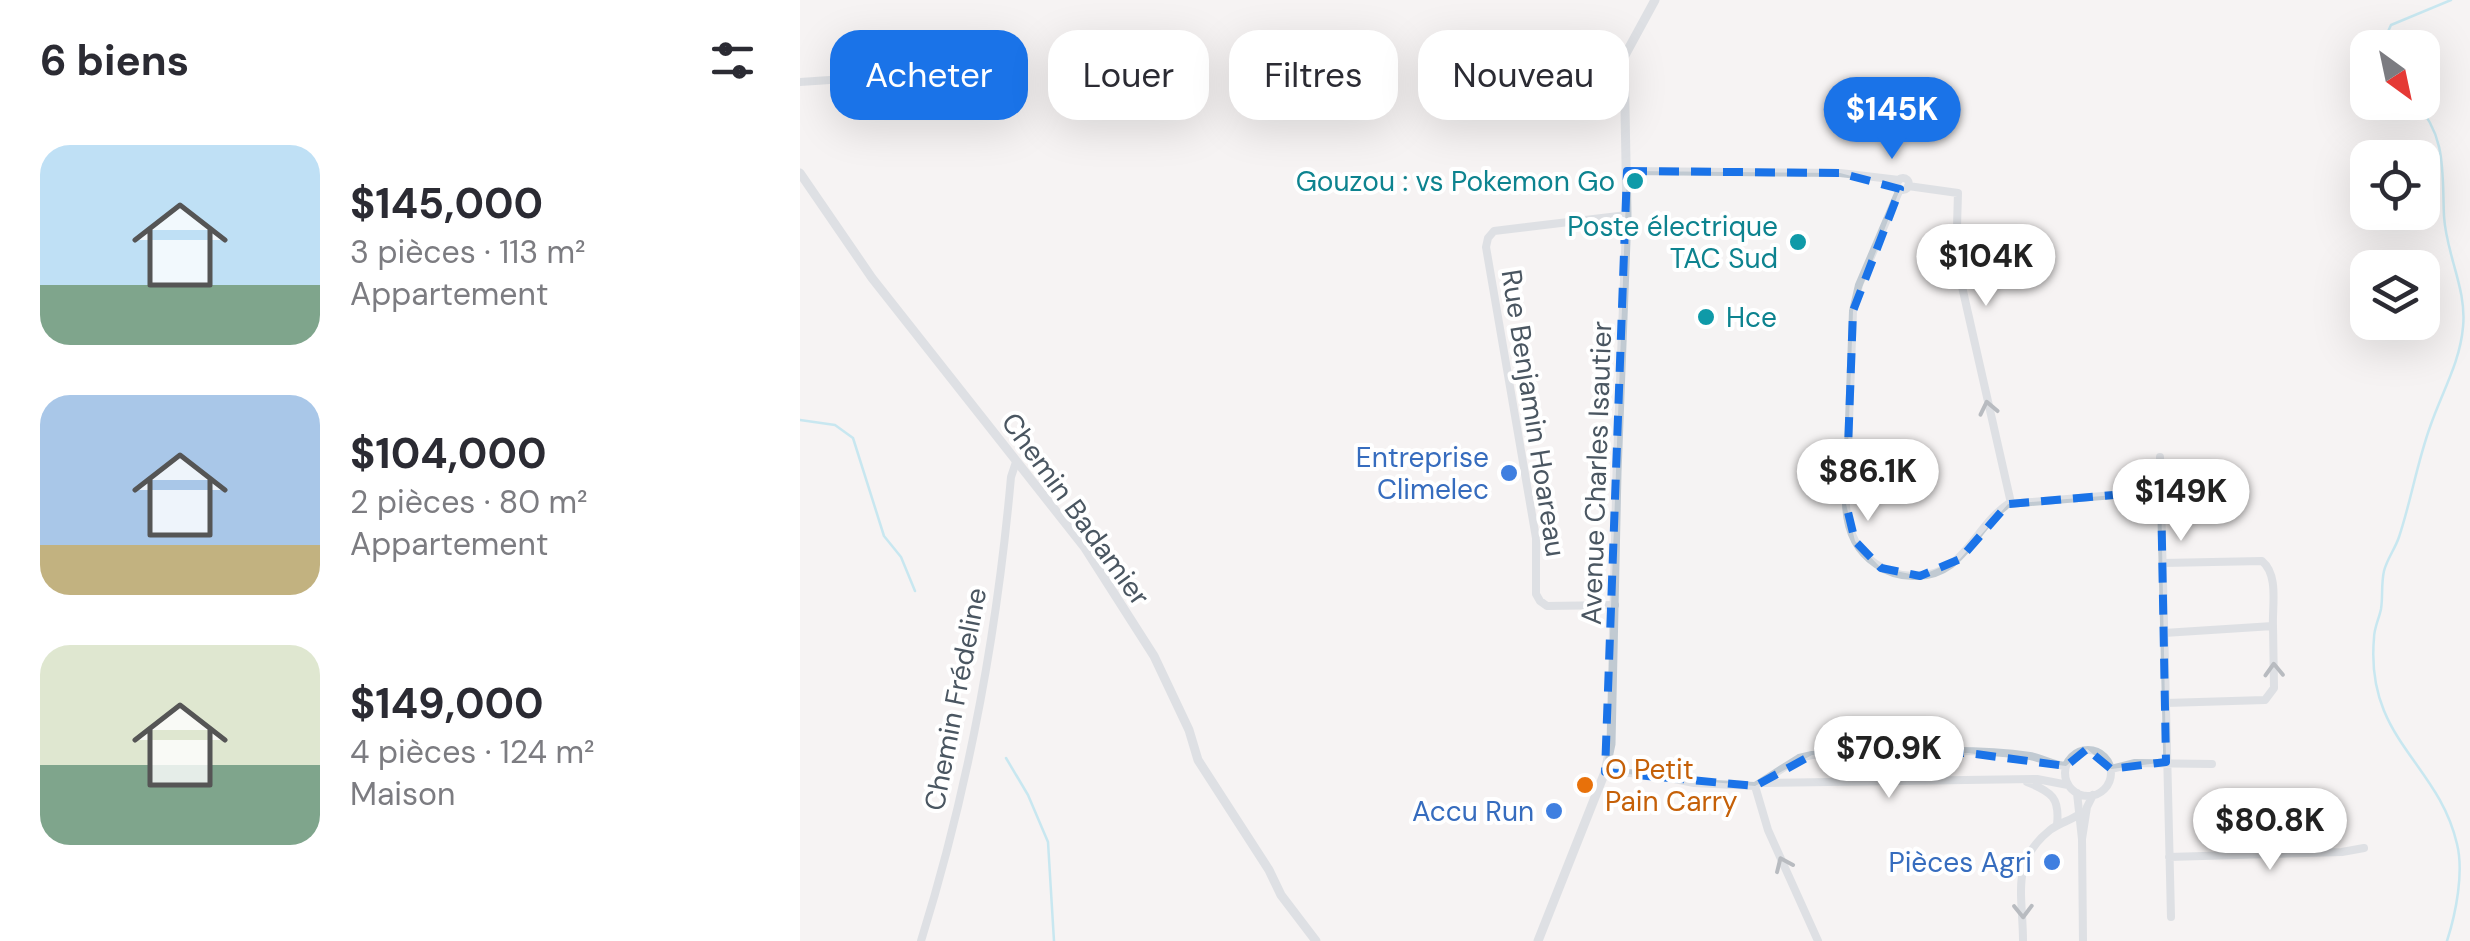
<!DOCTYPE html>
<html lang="fr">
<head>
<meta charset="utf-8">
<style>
	:root { --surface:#fff; --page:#f2f2f3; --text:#2b2b33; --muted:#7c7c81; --accent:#1a73e8 }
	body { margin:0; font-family:"DM Sans",sans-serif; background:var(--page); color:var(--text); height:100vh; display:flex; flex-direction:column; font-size:38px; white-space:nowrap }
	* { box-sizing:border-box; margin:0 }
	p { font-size:32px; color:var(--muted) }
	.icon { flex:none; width:55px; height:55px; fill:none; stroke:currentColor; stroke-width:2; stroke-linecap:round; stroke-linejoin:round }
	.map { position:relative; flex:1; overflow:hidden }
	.details { display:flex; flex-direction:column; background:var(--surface); width:800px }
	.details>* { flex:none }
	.banner { position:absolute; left:30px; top:30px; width:950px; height:90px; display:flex; gap:20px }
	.needle { width:65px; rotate:147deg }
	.tools { position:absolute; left:1550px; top:30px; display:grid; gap:20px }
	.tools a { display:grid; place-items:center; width:90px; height:90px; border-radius:20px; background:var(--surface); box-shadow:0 10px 40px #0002; font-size:50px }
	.price { position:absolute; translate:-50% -85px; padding:0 22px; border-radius:35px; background:#fff; color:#222; font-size:32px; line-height:65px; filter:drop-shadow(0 2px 5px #0008) }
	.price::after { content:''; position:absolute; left:50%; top:60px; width:30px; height:22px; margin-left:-15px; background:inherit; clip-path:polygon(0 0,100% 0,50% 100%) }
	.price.active { background:var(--accent); color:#fff }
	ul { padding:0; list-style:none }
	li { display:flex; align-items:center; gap:30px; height:250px; padding:0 40px }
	li span { display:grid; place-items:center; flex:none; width:280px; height:200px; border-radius:30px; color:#555 }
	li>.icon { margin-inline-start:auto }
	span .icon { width:120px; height:120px; fill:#fffc; stroke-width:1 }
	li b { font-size:42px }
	h2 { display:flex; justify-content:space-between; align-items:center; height:120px; padding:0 40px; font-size:42px }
	.pill { padding:0 35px; border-radius:30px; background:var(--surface); box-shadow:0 10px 40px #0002; font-size:35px; line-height:90px }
	.pill.active { background:var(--accent); color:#fff }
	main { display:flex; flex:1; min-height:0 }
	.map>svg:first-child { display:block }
</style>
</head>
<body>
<main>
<section class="details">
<h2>6 biens<svg class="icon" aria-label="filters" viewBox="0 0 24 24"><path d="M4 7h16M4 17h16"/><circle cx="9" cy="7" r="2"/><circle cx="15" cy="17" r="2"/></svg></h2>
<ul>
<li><span style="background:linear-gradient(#bfe0f5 70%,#7fa58c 0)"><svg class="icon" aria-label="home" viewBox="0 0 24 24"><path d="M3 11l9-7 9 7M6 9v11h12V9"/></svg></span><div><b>$145,000</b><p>3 pièces · 113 m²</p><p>Appartement</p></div></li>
<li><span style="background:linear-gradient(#a9c7e8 75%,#c2b280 0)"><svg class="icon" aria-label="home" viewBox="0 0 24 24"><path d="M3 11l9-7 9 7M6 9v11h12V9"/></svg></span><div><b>$104,000</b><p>2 pièces · 80 m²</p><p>Appartement</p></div></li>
<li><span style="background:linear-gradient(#dfe7d0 60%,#7fa58c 0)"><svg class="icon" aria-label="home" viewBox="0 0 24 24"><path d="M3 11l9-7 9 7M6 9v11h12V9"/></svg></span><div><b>$149,000</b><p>4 pièces · 124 m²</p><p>Maison</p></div></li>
</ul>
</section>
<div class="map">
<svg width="1670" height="941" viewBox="0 0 1670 941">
	<rect width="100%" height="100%" fill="#f5f3f3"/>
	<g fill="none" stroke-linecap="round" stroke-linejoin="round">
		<path stroke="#90daee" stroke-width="2.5" d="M 1588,48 L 1586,36 L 1591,25 L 1651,0
			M 1615,102 C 1647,136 1642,173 1644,216 C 1646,254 1667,289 1663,327 C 1660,363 1641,394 1630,427 C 1617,463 1611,501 1599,537 C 1595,549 1587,559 1584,571 C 1581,584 1583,597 1581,609 C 1579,619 1574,628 1574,638 C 1565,739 1638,762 1657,844 C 1664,872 1656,913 1647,941
			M 0,420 L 35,425 L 53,438 L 84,536 L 101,557 L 115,591
			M 206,758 L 228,795 L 248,842 L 254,941"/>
		<path stroke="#c1cad2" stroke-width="8" d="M 0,82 L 103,75
			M 827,171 L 1040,173 L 1099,180
			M1097 184a6 6 0 1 1 12 0a6 6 0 1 1-12 0Z
			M 1108,186 L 1158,193 L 1156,260 L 1211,503
			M 1100,189 L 1059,285 L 1053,311 L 1046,504 C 1047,529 1055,550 1076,564 C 1087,572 1099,576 1113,576 C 1163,578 1173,528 1208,504 L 1361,491
			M 1360,457 L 1371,917
			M 1363,563 L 1462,561 C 1479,575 1472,606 1473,626
			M 815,605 L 747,606 L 740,601 L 736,594 L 736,538 L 686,247 L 688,238 L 694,231 L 827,215
			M 1364,633 L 1473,626 L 1474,688 L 1465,700 L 1366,703
			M1265 773a23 23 0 1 1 46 0a23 23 0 1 1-46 0Z
			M 1311,769 L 1335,763 L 1412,764
			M 805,772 L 850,774 L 894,783 L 955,786 L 999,758 L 1012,755 C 1082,754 1161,746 1230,756 C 1242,758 1252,765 1266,766
			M 1227,782 C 1252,792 1260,798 1257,825
			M 961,783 L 1237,779 L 1268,785
			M 955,786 L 968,830 L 1018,941
			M 1277,793 L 1282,839 L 1287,807 L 1293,795
			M 1282,839 L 1283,941
			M 1369,857 L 1542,852 L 1564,848
			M 121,941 C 168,790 197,634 211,477 L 216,462
			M 1223,941 C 1223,895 1210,862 1250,830 C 1259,823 1269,821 1278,815"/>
		<path stroke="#c1cad2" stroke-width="9" d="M 0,173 L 72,278 L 285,548 L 354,656 L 389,730 L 398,760 L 469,870 L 481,895 L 516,941
			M 738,941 L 805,772 L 811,744 L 817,473 L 827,215 L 824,57 L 855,0"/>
	</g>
	<defs><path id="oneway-chevron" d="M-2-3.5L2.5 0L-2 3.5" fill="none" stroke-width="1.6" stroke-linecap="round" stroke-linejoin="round" transform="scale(2.5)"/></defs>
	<g stroke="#6e7983">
		<use href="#oneway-chevron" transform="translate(1188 408) rotate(-102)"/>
		<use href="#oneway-chevron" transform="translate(1474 670) rotate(-92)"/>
		<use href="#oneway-chevron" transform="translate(983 864) rotate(-114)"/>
		<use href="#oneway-chevron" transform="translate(1223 911) rotate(89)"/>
	</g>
	<path d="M0 0H1670V941H0ZM 827,171 L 1040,173 L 1100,189 L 1053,311 L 1046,504 L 1055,541 L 1081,568 L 1120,576 L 1160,559 L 1208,504 L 1361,491 L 1366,762 L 1311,769 L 1287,749 L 1266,766 L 1168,753 L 1012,755 L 955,786 L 805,772 Z" fill="#f5f3f3" fill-opacity=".55" fill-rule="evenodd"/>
	<path fill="none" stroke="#1a73e8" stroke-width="8" stroke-dasharray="20 12" stroke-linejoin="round" d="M 827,171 L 1040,173 L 1100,189 L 1053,311 L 1046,504 L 1055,541 L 1081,568 L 1120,576 L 1160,559 L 1208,504 L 1361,491 L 1366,762 L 1311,769 L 1287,749 L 1266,766 L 1168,753 L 1012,755 L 955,786 L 805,772 Z"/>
	<g fill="#0f9aa8" stroke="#fff" stroke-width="4">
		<circle cx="835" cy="181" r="10"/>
		<circle cx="998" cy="242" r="10"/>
		<circle cx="906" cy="317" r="10"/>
	</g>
	<g fill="#3f7fe0" stroke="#fff" stroke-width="4">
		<circle cx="709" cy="473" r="10"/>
		<circle cx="754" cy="811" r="10"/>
		<circle cx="1252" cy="862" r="10"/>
	</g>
	<circle fill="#e8710a" stroke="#fff" stroke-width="4" cx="785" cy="785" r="10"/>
	<g text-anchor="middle" stroke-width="8" stroke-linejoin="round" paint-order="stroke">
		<g font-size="28" fill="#0d838f" stroke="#fff" text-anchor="end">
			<text x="815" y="191">Gouzou : vs Pokemon Go</text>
			<text x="978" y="236">Poste électrique<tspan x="978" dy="32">TAC Sud</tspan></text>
			<text x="926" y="327" text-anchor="start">Hce</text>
		</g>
		<g font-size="28" fill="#4a5661" stroke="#fff">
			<text transform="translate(734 413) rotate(81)" y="10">Rue Benjamin Hoareau</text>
			<text transform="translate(796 473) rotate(-88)" y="10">Avenue Charles Isautier</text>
			<text transform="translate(276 509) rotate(54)" y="10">Chemin Badamier</text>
			<text transform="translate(155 699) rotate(-79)" y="10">Chemin Frédeline</text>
		</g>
		<g font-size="28" fill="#366cbe" stroke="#fff" text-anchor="end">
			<text x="689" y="467">Entreprise<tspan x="689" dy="32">Climelec</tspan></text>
			<text x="734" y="821">Accu Run</text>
			<text x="1232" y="872">Pièces Agri</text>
		</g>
		<g font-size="28" fill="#c56008" stroke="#fff" text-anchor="start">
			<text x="805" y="779">O Petit<tspan x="805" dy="32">Pain Carry</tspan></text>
		</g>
	</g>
</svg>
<div class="tools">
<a><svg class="needle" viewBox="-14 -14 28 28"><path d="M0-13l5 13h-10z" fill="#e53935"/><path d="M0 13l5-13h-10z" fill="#7c7c81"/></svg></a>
<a><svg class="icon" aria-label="locate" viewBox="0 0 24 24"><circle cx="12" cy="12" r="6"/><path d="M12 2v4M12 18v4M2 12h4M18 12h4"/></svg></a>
<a><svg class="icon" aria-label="layers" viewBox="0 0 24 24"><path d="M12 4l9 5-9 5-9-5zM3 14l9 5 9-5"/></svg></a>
</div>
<b class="price active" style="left:1092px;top:162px">$145K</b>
<b class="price" style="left:1186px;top:309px">$104K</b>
<b class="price" style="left:1068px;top:524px">$86.1K</b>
<b class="price" style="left:1381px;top:544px">$149K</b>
<b class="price" style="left:1089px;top:801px">$70.9K</b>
<b class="price" style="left:1470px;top:873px">$80.8K</b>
<div class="banner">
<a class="pill active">Acheter</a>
<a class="pill">Louer</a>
<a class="pill">Filtres</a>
<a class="pill">Nouveau</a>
</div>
</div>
</main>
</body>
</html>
